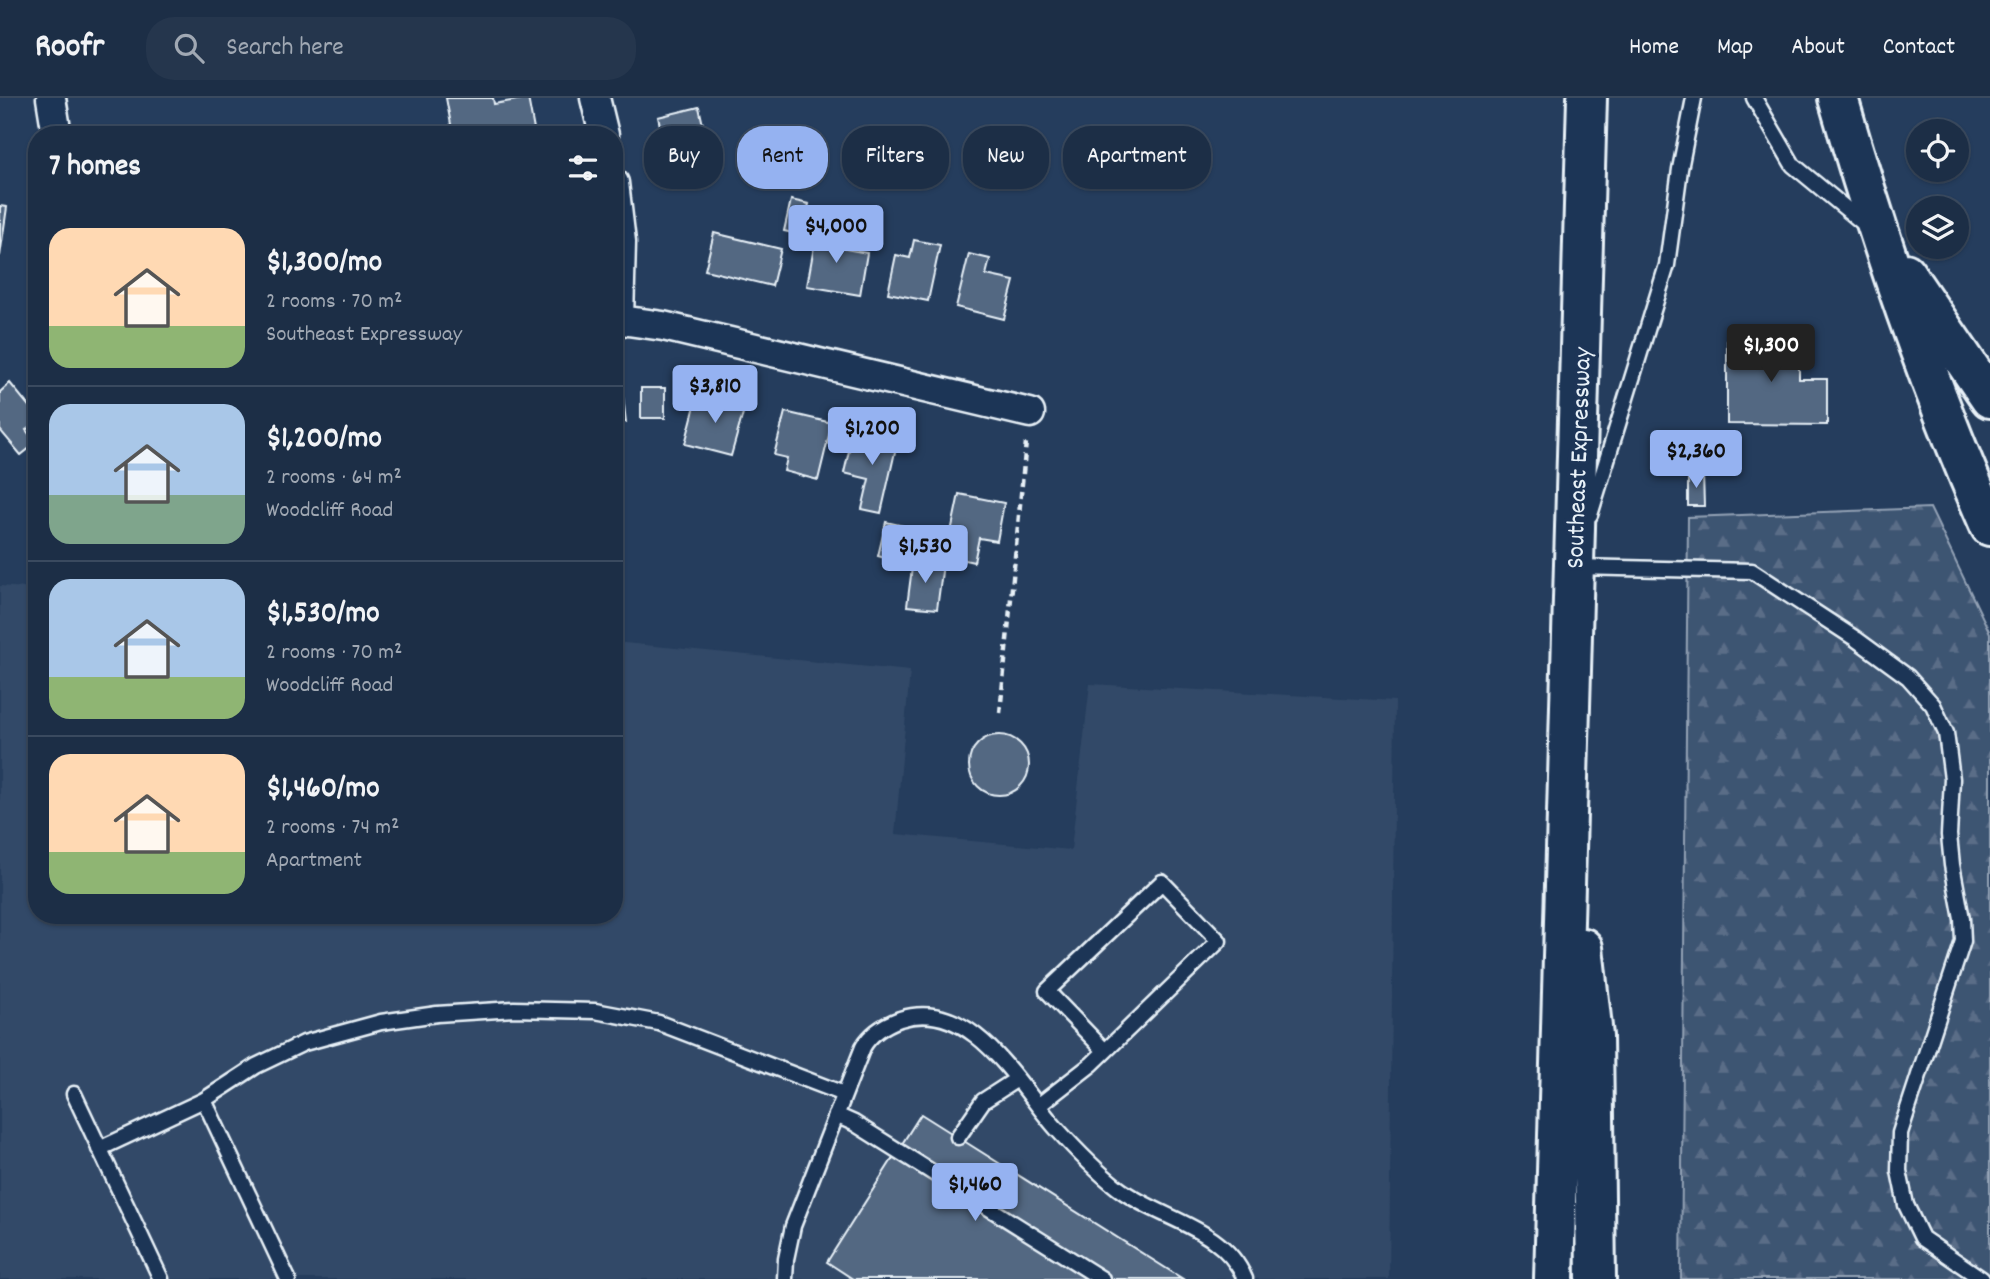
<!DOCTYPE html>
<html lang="en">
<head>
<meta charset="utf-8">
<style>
	:root { --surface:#1c2e46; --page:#25364d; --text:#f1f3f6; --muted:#a0a8b3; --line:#3a4a5f; --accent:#95b2f1 }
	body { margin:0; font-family:Dekko,sans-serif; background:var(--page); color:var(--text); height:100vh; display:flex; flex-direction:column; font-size:26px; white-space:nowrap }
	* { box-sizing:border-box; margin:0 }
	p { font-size:23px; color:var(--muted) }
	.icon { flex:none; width:38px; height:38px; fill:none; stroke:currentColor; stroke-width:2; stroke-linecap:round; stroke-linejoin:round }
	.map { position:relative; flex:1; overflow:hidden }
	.sheet { position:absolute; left:28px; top:28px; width:595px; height:798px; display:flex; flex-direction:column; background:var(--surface); border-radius:28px; box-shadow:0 2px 5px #0004,0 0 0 2px var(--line) }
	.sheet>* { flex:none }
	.hud { position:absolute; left:644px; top:28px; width:665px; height:63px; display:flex; gap:14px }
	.buttons { position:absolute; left:1906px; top:21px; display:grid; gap:14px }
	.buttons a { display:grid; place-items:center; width:63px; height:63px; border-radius:50%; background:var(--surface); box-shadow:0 2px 5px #0004,0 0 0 2px var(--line); font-size:35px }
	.price { position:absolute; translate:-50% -60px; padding:0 16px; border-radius:7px; background:var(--accent); color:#111; font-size:23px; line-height:46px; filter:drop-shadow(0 2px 4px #0008) }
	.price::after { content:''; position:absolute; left:50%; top:42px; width:21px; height:16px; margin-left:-10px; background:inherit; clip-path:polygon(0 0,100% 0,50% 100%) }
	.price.on { background:#222; color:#fff }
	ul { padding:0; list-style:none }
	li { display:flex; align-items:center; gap:21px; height:175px; padding:0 21px }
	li+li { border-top:2px solid var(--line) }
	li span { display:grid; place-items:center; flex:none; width:196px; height:140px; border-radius:21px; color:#555 }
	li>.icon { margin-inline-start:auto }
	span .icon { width:84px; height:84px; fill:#fffc; stroke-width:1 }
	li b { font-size:30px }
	h2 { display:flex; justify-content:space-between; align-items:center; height:84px; padding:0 21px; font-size:30px }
	.pill { padding:0 24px; border-radius:28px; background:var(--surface); box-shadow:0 2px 5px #0004,0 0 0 2px var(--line); font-size:24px; line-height:63px }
	.pill.on { background:var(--accent); color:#111 }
	header { display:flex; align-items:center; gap:42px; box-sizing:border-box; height:98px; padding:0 35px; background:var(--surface); border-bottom:2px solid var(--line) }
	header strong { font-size:33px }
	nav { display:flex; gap:38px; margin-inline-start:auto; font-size:24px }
	.search { width:490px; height:63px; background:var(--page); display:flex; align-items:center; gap:18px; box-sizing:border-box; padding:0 24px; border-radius:28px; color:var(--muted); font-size:26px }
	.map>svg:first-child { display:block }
</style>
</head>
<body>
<header>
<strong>Roofr</strong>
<div class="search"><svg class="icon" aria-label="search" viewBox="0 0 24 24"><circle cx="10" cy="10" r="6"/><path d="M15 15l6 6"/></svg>Search here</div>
<nav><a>Home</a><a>Map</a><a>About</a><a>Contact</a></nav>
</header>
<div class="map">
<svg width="1990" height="1181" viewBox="0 0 1990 1181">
	<defs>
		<pattern id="forest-firs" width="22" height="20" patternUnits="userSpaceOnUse" patternTransform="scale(1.75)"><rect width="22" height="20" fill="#3e5472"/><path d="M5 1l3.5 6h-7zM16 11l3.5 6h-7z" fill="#5a6d87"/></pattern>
	</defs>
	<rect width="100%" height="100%" fill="#253d5d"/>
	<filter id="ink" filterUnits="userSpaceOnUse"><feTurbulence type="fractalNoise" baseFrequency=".0143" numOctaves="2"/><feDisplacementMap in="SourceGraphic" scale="14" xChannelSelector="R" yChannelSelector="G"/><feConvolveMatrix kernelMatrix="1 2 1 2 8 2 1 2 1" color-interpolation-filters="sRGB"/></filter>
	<g filter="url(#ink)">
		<path fill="#334a68" d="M 0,488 L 37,491 L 37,817 L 614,817 L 614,544 L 910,573 L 895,736 L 1071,752 L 1090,586 L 1395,603 L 1389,1181 L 0,1181 Z"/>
		<path fill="url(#forest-firs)" stroke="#93a2b5" stroke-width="2" d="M 1930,410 L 1990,535 L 1990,1181 L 1681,1181 L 1688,419 Z"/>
		<path fill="#536782" stroke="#e8f1f8" stroke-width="2" d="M 446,0 L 493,0 L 494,6 L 528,0 L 535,37 L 453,37 Z
			M 699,9 L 710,58 L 669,67 L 658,19 Z
			M 791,102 L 809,106 L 802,137 L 784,133 Z
			M 0,108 L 7,109 L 0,158 Z
			M 817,132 L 847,137 L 845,151 L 867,155 L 860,197 L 807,188 Z
			M 714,135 L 781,151 L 772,188 L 705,172 Z
			M 914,142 L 940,147 L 928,203 L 888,195 L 896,157 L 910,160 Z
			M 969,156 L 990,161 L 986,177 L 1014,183 L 1004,221 L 956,209 Z
			M 1727,238 L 1799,239 L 1799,281 L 1827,281 L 1827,327 L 1727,326 Z
			M 621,281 L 626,324 L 614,325 L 614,282 Z
			M 10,285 L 37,318 L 37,324 L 26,332 L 36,345 L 21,357 L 0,332 L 0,294 Z
			M 641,290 L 665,290 L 665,320 L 641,320 Z
			M 698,296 L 745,308 L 731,358 L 685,346 Z
			M 785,314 L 832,325 L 818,382 L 784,373 L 787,360 L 774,357 Z
			M 853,335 L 897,345 L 881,415 L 862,411 L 869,381 L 844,375 Z
			M 1688,375 L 1703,375 L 1704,408 L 1688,408 Z
			M 959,396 L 1004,405 L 997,443 L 979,440 L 974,464 L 946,458 Z
			M 886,424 L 904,428 L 896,463 L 878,458 Z
			M 913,462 L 943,466 L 937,511 L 907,508 Z
			M969 667a30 30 0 1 1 60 0a30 30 0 1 1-60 0Z
			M 921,1016 L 1183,1181 L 853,1181 L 827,1164 Z"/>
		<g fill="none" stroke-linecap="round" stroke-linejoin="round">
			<g stroke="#e8f1f8" stroke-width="19">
				<path id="lane" d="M 1754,0 L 1793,67 L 1867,128
					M 1590,417 L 1667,167 L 1680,71 L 1694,0
					M 1576,469 L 1752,473 L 1856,541 L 1908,579 L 1933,607 L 1946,635 L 1952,681 L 1949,737 L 1952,767 L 1962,821 L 1963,843 L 1900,1035 L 1899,1073 L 1906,1107 L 1922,1140 L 1982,1181
					M 74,996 L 161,1181
					M 204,1002 L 288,1181
					M 1038,1008 L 1092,966 L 1219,843 L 1162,784 L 1047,893 L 1105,953
					M 836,1017 L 854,1025 L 1102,1181
					M 958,1039 L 983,1003 L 1017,981
					M 99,1051 L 204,1002 L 256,968 L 304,945 L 381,924 L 437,916 L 514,911 L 595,913 L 659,925 L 844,996
					M 785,1181 L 786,1161 L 793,1128 L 863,949 C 871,935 884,927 900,921 C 972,898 1018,987 1056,1030 C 1075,1051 1095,1072 1118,1090 C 1160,1122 1223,1128 1245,1181"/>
			</g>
			<g stroke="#e8f1f8" stroke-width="33">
				<path id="street" d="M 51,0 L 57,37
					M 595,0 L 604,37
					M 614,85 L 621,144 L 619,221
					M 614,221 L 663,228 L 1030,315"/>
			</g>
			<g stroke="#e8f1f8" stroke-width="44">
				<path id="highway" d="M 1838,0 C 1880,146 1929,289 1990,428
					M 1905,175 L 1990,300
					M 1583,850 L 1593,938 L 1596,1181
					M 1554,1181 L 1587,0"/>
			</g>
			<path stroke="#e8f1f8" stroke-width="4.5" stroke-dasharray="7 5" stroke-linecap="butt" d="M 1000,615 L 1026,344"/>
			<use href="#lane" stroke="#1d3557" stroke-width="14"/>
			<use href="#street" stroke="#1d3557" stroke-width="28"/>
			<use href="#highway" stroke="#1d3557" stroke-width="38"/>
		</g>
	</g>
	<g text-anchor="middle" stroke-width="7" stroke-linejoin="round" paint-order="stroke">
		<g font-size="26" fill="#e8f1f8" stroke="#1d3557">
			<text transform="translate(1577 360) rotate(-88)" y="9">Southeast Expressway</text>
		</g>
	</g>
</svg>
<div class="buttons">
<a><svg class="icon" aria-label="locate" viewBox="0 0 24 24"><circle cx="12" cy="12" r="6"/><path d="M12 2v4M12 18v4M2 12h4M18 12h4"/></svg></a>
<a><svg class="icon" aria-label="layers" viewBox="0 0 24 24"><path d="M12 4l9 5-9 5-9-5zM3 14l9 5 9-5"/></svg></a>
</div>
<b class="price" style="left:836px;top:167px">$4,000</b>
<b class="price on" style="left:1771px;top:286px">$1,300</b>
<b class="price" style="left:715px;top:327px">$3,810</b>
<b class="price" style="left:872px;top:369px">$1,200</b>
<b class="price" style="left:1696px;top:392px">$2,360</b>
<b class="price" style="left:925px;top:487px">$1,530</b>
<b class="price" style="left:975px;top:1125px">$1,460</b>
<div class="hud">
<a class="pill">Buy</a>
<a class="pill on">Rent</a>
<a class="pill">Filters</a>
<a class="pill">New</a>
<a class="pill">Apartment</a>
</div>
<section class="sheet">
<h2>7 homes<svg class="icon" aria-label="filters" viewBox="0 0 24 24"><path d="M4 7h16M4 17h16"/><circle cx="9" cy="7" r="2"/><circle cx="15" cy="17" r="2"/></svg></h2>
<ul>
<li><span style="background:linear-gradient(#ffd9b3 70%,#8fb573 0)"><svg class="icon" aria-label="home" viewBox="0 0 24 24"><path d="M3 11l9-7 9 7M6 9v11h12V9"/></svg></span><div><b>$1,300/mo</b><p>2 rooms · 70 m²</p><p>Southeast Expressway</p></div></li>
<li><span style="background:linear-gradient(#a9c7e8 65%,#7fa58c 0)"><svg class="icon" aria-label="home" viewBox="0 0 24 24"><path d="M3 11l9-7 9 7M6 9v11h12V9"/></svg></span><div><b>$1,200/mo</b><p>2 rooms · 64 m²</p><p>Woodcliff Road</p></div></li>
<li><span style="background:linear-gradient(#a9c7e8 70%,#8fb573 0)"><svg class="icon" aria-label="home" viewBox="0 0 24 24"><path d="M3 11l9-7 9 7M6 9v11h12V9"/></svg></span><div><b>$1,530/mo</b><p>2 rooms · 70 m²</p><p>Woodcliff Road</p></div></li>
<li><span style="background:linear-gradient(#ffd9b3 70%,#8fb573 0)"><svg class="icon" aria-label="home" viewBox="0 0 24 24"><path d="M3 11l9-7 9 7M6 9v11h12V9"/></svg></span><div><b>$1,460/mo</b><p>2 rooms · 74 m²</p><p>Apartment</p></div></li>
</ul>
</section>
</div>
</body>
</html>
